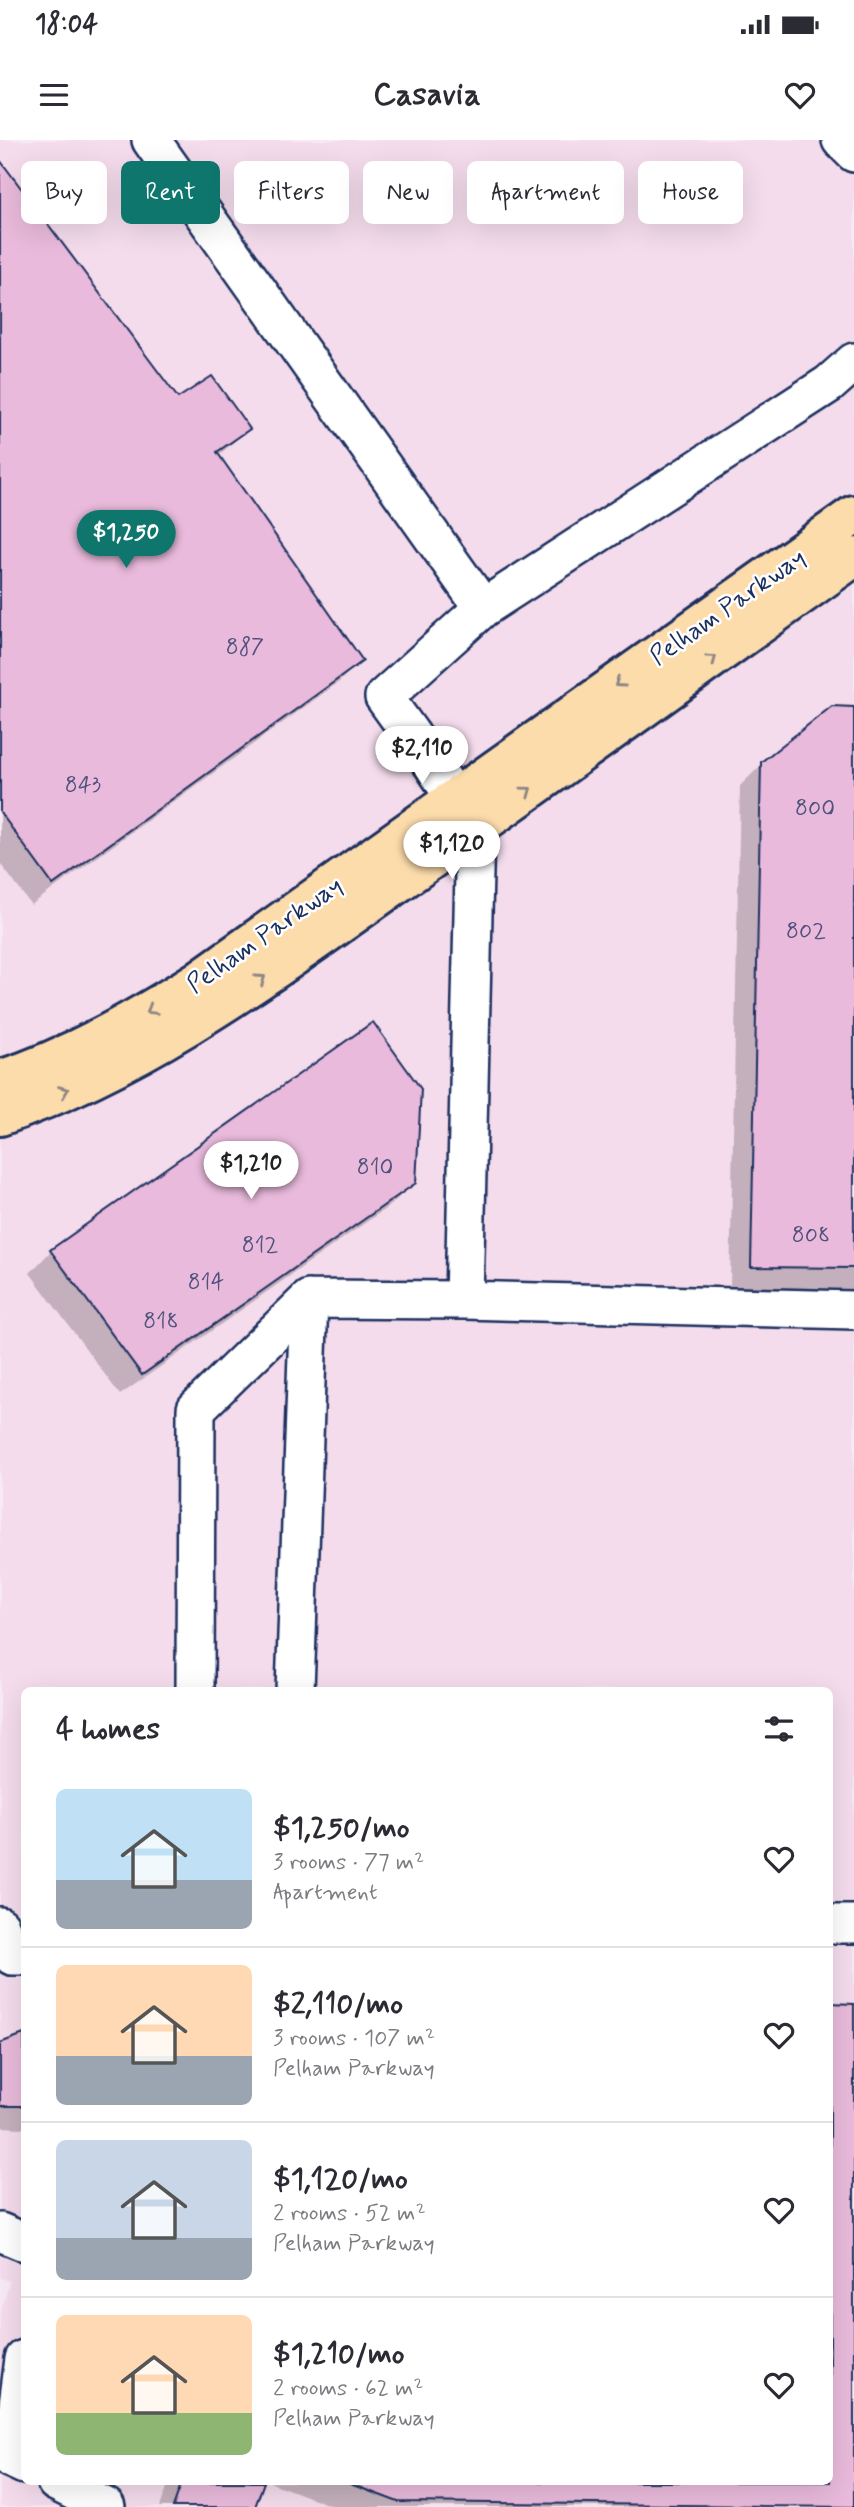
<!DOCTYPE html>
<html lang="en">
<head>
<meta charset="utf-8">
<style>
	:root { --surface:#fff; --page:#f7f7f7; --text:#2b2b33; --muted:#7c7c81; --line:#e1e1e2; --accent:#0f766e }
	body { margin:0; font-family:Mynerve,sans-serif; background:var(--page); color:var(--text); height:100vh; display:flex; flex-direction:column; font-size:26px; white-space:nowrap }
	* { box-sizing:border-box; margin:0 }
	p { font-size:23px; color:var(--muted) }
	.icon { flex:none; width:38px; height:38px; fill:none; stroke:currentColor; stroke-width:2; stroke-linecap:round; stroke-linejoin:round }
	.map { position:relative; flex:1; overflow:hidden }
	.panel { position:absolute; left:21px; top:1547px; width:812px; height:798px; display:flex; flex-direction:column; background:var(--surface); border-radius:10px; box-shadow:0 7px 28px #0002 }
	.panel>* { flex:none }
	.top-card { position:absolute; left:21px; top:21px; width:812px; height:63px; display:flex; gap:14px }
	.price { position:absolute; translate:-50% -60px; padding:0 16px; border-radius:24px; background:#fff; color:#222; font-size:23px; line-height:46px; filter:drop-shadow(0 2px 4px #0008) }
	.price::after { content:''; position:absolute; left:50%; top:42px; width:21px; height:16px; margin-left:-10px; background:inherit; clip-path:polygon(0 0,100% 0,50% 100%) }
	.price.active { background:var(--accent); color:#fff }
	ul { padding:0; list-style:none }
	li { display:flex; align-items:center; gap:21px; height:175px; padding:0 35px }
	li+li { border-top:2px solid var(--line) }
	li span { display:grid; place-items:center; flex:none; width:196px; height:140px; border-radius:10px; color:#555 }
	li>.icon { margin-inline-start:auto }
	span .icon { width:84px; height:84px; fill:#fffc; stroke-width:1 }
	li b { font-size:30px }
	h2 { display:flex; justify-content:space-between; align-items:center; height:84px; padding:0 35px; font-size:30px }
	.pill { padding:0 24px; border-radius:10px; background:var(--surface); box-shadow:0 7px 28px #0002; font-size:24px; line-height:63px }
	.pill.active { background:var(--accent); color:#fff }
	.status { display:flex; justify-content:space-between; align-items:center; height:49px; padding:0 35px; background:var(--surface); direction:ltr }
	.status svg { height:19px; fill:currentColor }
	header { display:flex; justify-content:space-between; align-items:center; height:91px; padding:0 35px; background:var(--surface); font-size:32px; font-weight:700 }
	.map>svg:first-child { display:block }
</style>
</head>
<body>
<div class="status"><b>18:04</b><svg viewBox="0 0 49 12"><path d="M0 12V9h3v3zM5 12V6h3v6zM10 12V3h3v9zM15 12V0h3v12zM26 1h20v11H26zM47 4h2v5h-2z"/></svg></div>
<header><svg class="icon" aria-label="menu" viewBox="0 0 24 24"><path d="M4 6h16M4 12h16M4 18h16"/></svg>Casavia<svg class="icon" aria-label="heart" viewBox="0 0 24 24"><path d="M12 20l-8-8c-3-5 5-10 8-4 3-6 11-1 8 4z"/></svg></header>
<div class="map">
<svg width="854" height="2367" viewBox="0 0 854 2367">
	<rect width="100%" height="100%" fill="#f8eaf4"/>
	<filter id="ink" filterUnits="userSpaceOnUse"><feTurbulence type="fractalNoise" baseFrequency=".0143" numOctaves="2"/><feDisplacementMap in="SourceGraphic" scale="14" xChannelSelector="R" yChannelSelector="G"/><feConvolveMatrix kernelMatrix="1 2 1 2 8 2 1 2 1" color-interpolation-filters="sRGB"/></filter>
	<g filter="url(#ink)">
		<path fill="#f4dcec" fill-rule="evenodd" d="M 0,0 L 854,0 L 854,2367 L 0,2367 L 0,2174 L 10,2141 L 0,2138 ZM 24,1550 L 830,1550 L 830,2342 L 24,2342 Z"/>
		<path fill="#0003" d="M 0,22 L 177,260 L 248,289 L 218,316 L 361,520 L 339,542 L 31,765 L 0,723 Z
			M 854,568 L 854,1149 L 730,1147 L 740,646 L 762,624 Z
			M 414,1042 L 392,1064 L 120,1255 L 30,1133 L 51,1111 Z
			M 830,1865 L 854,1866 L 854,2367 L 335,2367 L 269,2342 L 830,2342 Z
			M 24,1895 L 24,1988 L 0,1987 L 0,1905 Z
			M 169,2342 L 262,2342 L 254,2367 L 160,2367 Z"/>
		<path fill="#e9badb" stroke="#1b2f5e" stroke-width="2" d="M 0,20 L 178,258 L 212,236 L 250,289 L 217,312 L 363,521 L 53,745 L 0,672 Z
			M 832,566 L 854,567 L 854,1128 L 751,1127 L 761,622 Z
			M 373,882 L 421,949 L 416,1043 L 142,1235 L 50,1110 Z
			M 830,1863 L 854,1864 L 854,2367 L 398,2362 L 345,2342 L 830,2342 Z
			M 24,1894 L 24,1966 L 0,1966 L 0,1903 Z
			M 182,2342 L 264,2342 L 255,2367 L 173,2367 Z"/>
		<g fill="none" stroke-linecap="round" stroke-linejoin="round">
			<g stroke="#1b2f5e" stroke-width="42">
				<path id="minor" d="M 151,0 L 483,468
					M 841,0 L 854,13
					M 854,222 L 829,244 L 483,468 L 384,557 L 433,625 L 475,689 L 464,1160 L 854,1170
					M 195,1550 L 196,1269 L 309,1159
					M 295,1550 L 309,1159 L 464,1160
					M 830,1784 L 854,1784
					M 0,1786 L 12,1816 L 24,1816
					M 0,2092 L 24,2102
					M 24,2219 L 11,2319 L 24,2325
					M 56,2342 L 106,2367"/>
			</g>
			<g stroke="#1b2f5e" stroke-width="44">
				<path id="major" d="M 0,940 C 71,917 137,879 199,840 L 854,375
					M 0,976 C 146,926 270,833 395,745 C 549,637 701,526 854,417"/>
			</g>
			<use href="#minor" stroke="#fff" stroke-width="37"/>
			<use href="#major" stroke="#fddcac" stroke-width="38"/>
		</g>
		<defs><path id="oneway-chevron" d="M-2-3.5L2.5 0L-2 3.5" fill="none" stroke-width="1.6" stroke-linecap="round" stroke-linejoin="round" transform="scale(1.75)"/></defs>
		<g stroke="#8c8685">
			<use href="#oneway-chevron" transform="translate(712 519) rotate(-36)"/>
			<use href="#oneway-chevron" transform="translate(619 543) rotate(145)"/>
			<use href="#oneway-chevron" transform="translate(527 651) rotate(-36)"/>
			<use href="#oneway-chevron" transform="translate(261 839) rotate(-35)"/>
			<use href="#oneway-chevron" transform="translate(151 870) rotate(148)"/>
			<use href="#oneway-chevron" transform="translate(64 951) rotate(-22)"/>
		</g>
	</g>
	<g text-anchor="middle" stroke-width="5" stroke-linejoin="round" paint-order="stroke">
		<g font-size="23" fill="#4e527d">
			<text x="245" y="514">887</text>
			<text x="83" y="652">843</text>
			<text x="815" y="675">800</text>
			<text x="806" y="798">802</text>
			<text x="375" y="1034">810</text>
			<text x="811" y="1102">808</text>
			<text x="260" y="1112">812</text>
			<text x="206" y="1149">814</text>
			<text x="161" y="1188">818</text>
		</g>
		<g font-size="26" fill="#1b2f5e" stroke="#fff">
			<text transform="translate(727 466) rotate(-35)" y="9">Pelham Parkway</text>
			<text transform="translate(264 794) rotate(-35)" y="9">Pelham Parkway</text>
		</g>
	</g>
</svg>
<b class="price active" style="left:126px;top:430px">$1,250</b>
<b class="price" style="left:422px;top:646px">$2,110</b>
<b class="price" style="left:452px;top:741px">$1,120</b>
<b class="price" style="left:251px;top:1061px">$1,210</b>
<div class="top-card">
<a class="pill">Buy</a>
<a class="pill active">Rent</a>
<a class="pill">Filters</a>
<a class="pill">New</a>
<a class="pill">Apartment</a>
<a class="pill">House</a>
</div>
<section class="panel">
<h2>4 homes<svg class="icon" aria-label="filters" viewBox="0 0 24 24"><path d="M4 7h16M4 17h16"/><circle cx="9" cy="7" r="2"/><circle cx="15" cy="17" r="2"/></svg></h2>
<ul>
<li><span style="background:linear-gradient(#bfe0f5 65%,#9aa5b1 0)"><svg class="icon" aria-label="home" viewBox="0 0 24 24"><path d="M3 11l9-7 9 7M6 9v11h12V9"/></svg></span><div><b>$1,250/mo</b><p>3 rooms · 77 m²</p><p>Apartment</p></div><svg class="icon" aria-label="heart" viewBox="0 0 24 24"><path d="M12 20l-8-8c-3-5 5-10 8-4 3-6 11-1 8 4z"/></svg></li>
<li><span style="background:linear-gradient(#ffd9b3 65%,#9aa5b1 0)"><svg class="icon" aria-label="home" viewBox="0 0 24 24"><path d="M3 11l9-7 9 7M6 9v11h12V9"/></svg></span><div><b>$2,110/mo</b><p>3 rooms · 107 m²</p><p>Pelham Parkway</p></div><svg class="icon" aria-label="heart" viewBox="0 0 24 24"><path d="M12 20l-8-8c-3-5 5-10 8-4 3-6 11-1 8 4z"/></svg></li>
<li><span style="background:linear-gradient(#c9d6e8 70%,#9aa5b1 0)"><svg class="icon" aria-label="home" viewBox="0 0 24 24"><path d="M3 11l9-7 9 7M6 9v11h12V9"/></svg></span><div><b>$1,120/mo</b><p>2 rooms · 52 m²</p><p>Pelham Parkway</p></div><svg class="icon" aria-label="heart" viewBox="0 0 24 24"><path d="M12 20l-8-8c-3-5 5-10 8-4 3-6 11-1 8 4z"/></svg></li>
<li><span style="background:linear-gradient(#ffd9b3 70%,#8fb573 0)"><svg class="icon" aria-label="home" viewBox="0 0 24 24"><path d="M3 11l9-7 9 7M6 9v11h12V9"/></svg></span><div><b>$1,210/mo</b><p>2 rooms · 62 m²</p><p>Pelham Parkway</p></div><svg class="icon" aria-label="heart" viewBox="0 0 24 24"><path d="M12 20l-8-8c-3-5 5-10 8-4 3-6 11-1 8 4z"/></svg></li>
</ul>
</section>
</div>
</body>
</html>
